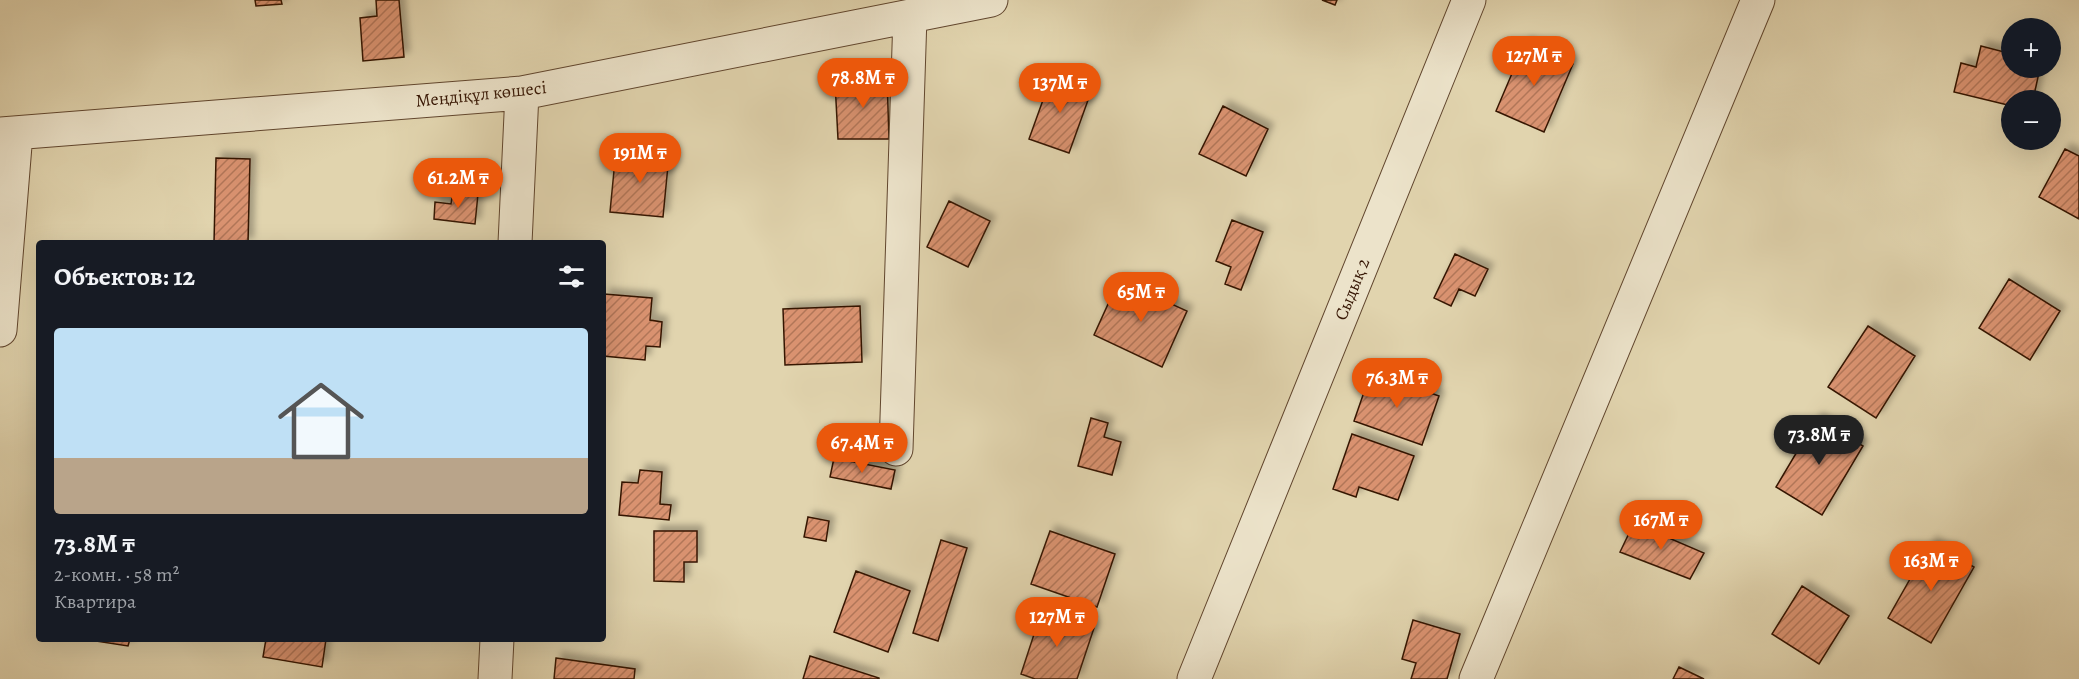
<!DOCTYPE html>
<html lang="ru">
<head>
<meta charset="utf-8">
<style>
	:root { --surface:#171b24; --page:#20242c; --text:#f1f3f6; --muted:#9ea1a6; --accent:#ea580c }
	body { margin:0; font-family:Alegreya,serif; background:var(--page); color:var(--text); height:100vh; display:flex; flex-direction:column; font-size:22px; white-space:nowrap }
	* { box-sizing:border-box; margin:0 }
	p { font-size:20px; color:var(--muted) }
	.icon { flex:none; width:33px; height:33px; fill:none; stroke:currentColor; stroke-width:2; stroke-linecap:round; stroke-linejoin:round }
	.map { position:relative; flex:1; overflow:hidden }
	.details { position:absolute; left:36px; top:240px; width:570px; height:402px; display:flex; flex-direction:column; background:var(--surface); border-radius:6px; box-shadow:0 6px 24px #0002 }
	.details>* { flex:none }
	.controls { position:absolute; left:2001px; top:18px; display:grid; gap:12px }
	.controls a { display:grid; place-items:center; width:60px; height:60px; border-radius:50%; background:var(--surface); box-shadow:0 6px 24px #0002; font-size:30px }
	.price { position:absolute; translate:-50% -51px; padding:0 14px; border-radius:21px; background:var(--accent); color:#fff; font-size:20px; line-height:39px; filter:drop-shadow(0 2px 3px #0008) }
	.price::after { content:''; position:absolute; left:50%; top:36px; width:18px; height:14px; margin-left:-9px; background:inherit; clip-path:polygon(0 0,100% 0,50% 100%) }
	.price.selected { background:#222; color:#fff }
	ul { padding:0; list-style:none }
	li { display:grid; align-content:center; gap:12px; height:318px; padding:0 18px }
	li span { display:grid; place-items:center; height:186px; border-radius:6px; color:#555 }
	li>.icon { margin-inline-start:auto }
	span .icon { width:108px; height:108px; fill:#fffc; stroke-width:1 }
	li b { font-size:26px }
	h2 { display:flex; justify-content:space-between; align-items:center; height:72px; padding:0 18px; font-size:26px }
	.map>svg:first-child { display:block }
</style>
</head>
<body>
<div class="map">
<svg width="2079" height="679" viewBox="0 0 2079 679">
	<defs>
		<pattern id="building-hatch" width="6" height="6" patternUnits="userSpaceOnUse" patternTransform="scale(1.5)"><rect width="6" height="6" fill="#d9926f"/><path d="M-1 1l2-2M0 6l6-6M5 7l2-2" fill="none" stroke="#b17659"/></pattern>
		<filter id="shadow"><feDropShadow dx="5.5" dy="-5.5" stdDeviation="3" flood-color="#0004"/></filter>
	</defs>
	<rect width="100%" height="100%" fill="#e1d4ae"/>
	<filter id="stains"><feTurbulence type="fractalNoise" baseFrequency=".00333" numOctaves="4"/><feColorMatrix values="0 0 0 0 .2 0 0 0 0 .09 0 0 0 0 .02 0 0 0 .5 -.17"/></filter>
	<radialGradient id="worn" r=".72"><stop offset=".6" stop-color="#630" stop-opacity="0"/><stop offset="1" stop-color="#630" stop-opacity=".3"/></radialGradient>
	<path fill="url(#building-hatch)" stroke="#361604" stroke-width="1.5" filter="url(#shadow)" d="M 255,0 L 281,0 L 282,4 L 256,6 Z
		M 376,0 L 399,0 L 404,57 L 363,61 L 360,18 L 377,16 Z
		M 1322,0 L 1337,0 L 1335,5 Z
		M 1525,43 L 1573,64 L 1544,132 L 1496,111 Z
		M 1981,46 L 2012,54 L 2012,68 L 2040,68 L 2033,100 L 2012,100 L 2012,106 L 1954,92 L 1961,63 L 1976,67 Z
		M 1052,75 L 1092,89 L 1069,153 L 1029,139 Z
		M 887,78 L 889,139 L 838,139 L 835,82 Z
		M 1223,106 L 1268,129 L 1246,176 L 1199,154 Z
		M 2065,149 L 2079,156 L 2079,219 L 2039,197 Z
		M 616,150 L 669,155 L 663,217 L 610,212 Z
		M 216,158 L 250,159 L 248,243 L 214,243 Z
		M 453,191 L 478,194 L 475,224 L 434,219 L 435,202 L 451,204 Z
		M 949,201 L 990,221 L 968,267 L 927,247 Z
		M 1232,220 L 1263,232 L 1241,290 L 1225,284 L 1231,267 L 1216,261 Z
		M 1455,254 L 1488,269 L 1475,296 L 1459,289 L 1451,306 L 1434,298 Z
		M 2009,279 L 2060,311 L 2030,360 L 1979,328 Z
		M 1119,280 L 1187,311 L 1162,367 L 1094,335 Z
		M 604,294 L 652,298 L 650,320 L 662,322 L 660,347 L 646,346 L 645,360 L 603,356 Z
		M 860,306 L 862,362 L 785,365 L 783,309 Z
		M 1868,326 L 1915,356 L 1876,418 L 1828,387 Z
		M 1371,372 L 1439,396 L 1422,445 L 1354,421 Z
		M 1091,418 L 1108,423 L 1104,437 L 1121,442 L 1112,475 L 1078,466 Z
		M 1817,418 L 1863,446 L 1822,515 L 1776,487 Z
		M 1352,434 L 1414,456 L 1398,500 L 1359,487 L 1356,497 L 1333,489 Z
		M 834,458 L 895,470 L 891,489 L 830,477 Z
		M 640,470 L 662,472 L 660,504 L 671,505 L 669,520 L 619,515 L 622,482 L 638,483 Z
		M 808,517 L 829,521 L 826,541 L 804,537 Z
		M 1634,523 L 1704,553 L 1690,579 L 1620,552 Z
		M 654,531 L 697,531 L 697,562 L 684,562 L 684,582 L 654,581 Z
		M 1050,531 L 1115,554 L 1097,607 L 1031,584 Z
		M 941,540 L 967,548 L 938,641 L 913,633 Z
		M 1931,542 L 1974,567 L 1931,643 L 1888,618 Z
		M 856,571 L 910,591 L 888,652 L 834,632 Z
		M 1802,586 L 1849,616 L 1819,664 L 1772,634 Z
		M 1042,610 L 1094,628 L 1077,679 L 1035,679 L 1021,674 Z
		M 1413,620 L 1460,634 L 1447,679 L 1411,679 L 1416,663 L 1402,659 Z
		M 83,639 L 130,639 L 128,646 Z
		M 266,639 L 326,639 L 322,667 L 263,657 Z
		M 810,656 L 879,678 L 879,679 L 803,679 Z
		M 556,658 L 635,669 L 634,679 L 554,679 Z
		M 1679,667 L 1704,679 L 1673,679 Z"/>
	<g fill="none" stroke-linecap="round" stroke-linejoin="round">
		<g stroke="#61462e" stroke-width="35">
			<path id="minor" d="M 0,134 L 522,93 L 991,0
				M 515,243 L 522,93
				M 0,330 L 16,133
				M 896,449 L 910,16
				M 495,679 L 497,639
				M 1194,679 L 1469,0
				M 1476,679 L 1758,0"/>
		</g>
		<use href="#minor" stroke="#ece3ca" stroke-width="33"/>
	</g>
	<g text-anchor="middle" stroke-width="4.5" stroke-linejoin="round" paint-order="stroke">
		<g font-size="18" fill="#361604" stroke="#ece3ca">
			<text transform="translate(481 94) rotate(-6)" y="6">Меңдіқұл көшесі</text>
			<text transform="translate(1352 289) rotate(-68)" y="6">Сыдық 2</text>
		</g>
	</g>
	<rect width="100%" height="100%" filter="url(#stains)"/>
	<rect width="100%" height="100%" fill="url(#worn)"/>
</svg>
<div class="controls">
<a>+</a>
<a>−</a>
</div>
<b class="price" style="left:1534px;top:87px">127M ₸</b>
<b class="price" style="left:863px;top:109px">78.8M ₸</b>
<b class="price" style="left:1060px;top:114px">137M ₸</b>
<b class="price" style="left:640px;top:184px">191M ₸</b>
<b class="price" style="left:458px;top:209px">61.2M ₸</b>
<b class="price" style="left:1141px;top:323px">65M ₸</b>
<b class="price" style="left:1397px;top:409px">76.3M ₸</b>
<b class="price selected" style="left:1819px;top:466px">73.8M ₸</b>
<b class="price" style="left:862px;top:474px">67.4M ₸</b>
<b class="price" style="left:1661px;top:551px">167M ₸</b>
<b class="price" style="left:1931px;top:592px">163M ₸</b>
<b class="price" style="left:1057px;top:648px">127M ₸</b>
<section class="details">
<h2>Объектов: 12<svg class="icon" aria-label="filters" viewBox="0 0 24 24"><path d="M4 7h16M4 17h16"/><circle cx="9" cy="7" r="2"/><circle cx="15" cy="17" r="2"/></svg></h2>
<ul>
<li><span style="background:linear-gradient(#bfe0f5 70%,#b9a48a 0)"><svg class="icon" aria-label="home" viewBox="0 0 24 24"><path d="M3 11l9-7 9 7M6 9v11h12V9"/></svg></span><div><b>73.8M ₸</b><p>2-комн. · 58 m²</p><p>Квартира</p></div></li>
</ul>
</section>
</div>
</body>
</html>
